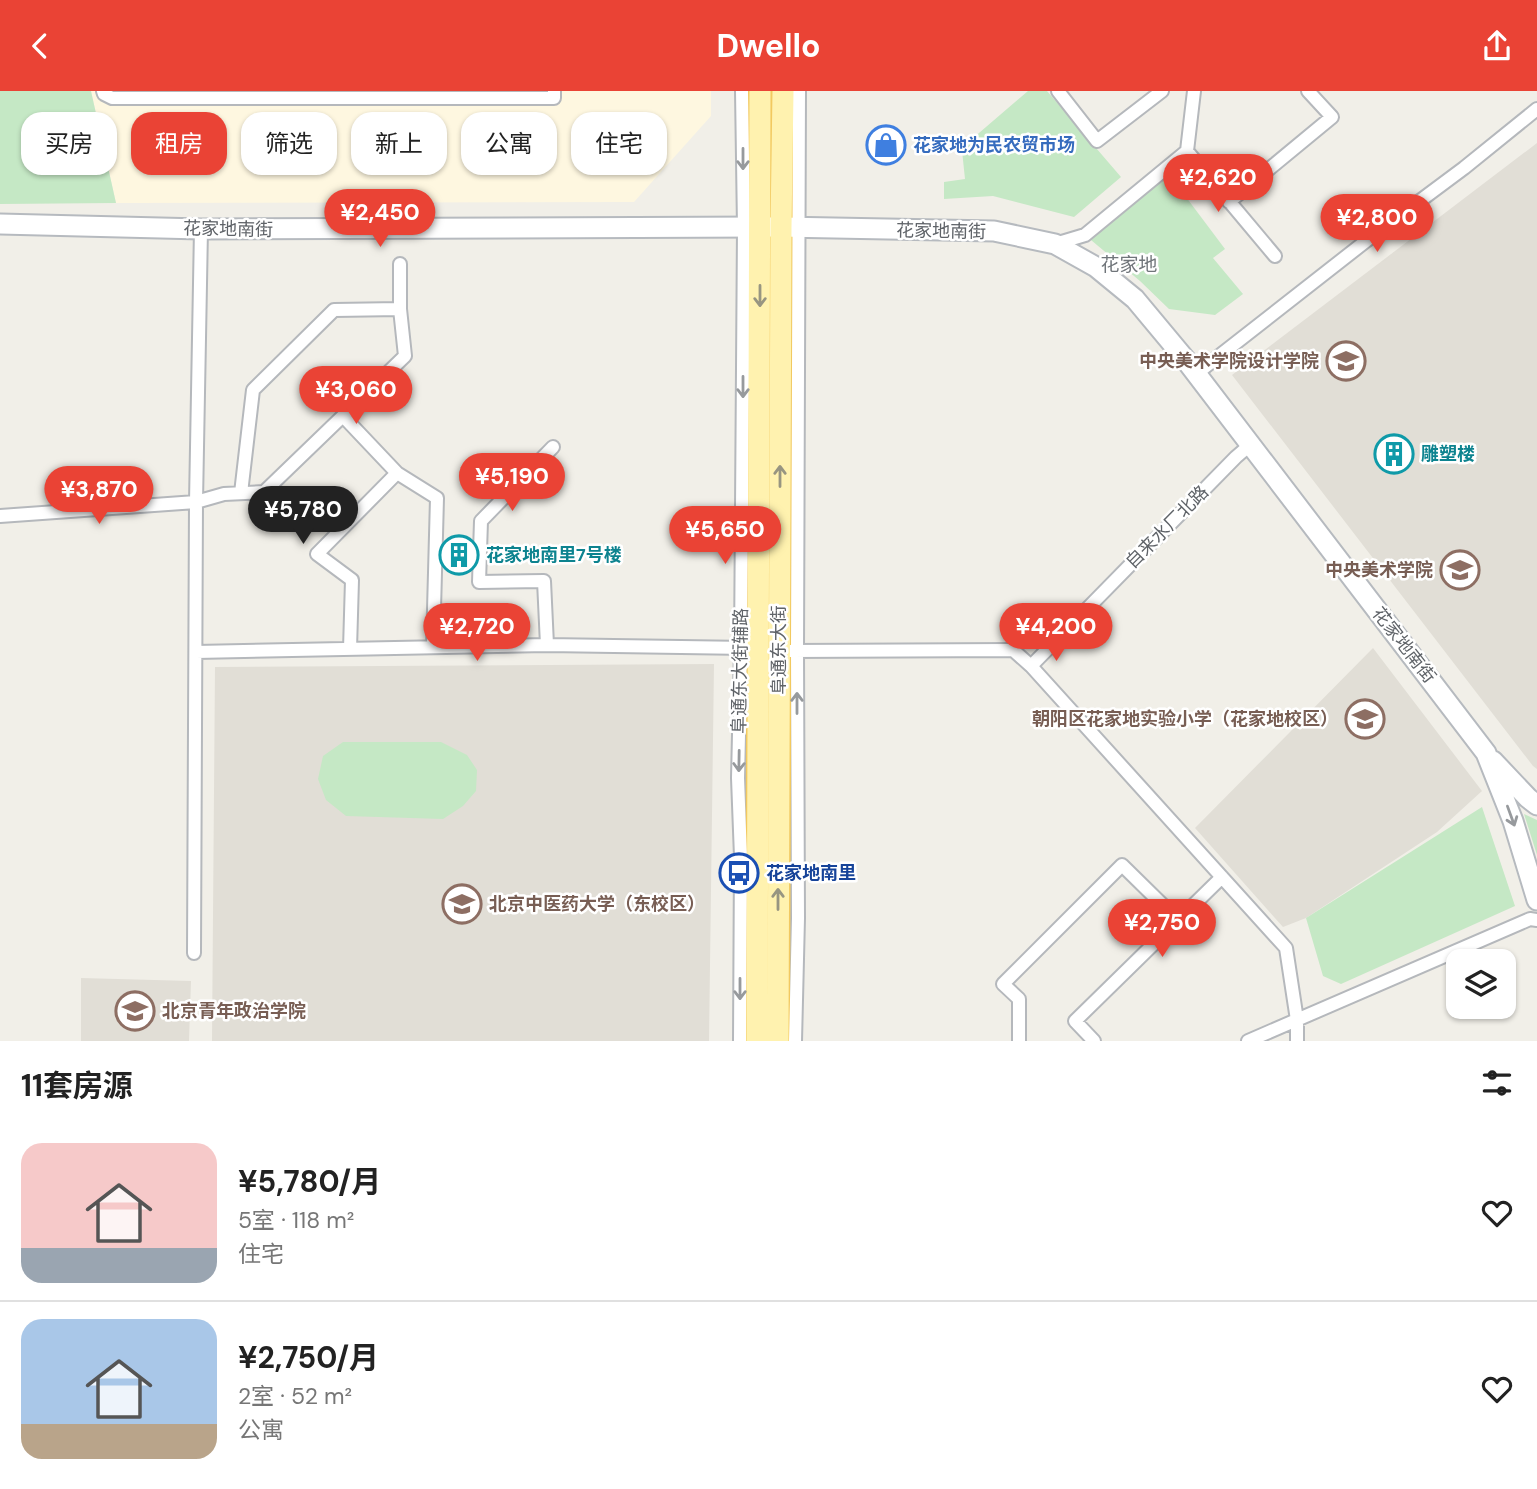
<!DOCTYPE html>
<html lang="zh">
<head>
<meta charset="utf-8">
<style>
	:root { --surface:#fff; --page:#f6f6f6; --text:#222; --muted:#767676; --line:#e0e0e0; --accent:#ea4335 }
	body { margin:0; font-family:"DM Sans","Noto Sans SC",sans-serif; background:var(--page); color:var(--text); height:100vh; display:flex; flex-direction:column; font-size:26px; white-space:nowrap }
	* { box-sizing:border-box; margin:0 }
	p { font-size:23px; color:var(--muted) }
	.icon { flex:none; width:38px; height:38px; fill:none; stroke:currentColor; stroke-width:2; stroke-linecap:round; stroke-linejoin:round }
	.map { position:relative; height:950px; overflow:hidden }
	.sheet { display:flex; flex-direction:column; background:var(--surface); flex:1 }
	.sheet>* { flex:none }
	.hud { position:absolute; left:21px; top:21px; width:700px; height:63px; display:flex; gap:14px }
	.tools { position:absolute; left:1446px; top:858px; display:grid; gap:14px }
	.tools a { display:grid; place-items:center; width:70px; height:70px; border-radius:14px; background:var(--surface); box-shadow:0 2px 5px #0004; font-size:35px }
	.price { position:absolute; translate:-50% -60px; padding:0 16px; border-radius:24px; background:var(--accent); color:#fff; font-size:23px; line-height:46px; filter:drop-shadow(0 2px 4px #0008) }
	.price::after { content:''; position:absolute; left:50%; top:42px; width:21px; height:16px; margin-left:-10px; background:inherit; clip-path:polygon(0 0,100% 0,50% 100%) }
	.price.active { background:#222; color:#fff }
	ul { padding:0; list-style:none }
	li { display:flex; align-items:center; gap:21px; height:175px; padding:0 21px }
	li+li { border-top:2px solid var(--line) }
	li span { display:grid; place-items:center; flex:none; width:196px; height:140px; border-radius:21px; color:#555 }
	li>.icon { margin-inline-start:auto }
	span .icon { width:84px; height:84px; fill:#fffc; stroke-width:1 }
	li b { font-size:30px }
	h2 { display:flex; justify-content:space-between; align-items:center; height:84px; padding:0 21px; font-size:30px }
	.pill { padding:0 24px; border-radius:21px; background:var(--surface); box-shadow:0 2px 5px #0004; font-size:24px; line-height:63px }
	.pill.active { background:var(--accent); color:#fff }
	header { display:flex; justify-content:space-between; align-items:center; height:91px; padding:0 21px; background:var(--accent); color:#fff; font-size:32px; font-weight:700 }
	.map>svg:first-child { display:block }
</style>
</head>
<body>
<header><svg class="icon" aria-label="back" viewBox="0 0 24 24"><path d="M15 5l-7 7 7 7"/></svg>Dwello<svg class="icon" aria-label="share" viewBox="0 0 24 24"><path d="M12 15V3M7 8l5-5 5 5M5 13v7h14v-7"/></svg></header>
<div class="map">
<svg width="1537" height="950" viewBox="0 0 1537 950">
	<rect width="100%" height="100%" fill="#f1efe8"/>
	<path fill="#fef7e0" d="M 91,0 L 711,0 L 711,25 L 634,111 L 116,112 Z"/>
	<path fill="#e1ded6" d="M 1537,52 L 1537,678 L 1533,675 L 1232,284 Z
		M 1373,557 L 1482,700 L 1437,741 L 1306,827 L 1283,836 L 1195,737 Z
		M 714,573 L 709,950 L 212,950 L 215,576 Z
		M 81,887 L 191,890 L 189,950 L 81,950 Z"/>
	<path fill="#c5e8c5" d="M 0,0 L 91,0 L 116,112 L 0,113 Z
		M 1028,0 L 1047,0 L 1121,86 L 1074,126 L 993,105 L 944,108 L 944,91 L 965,88 L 961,50 L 972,48 Z
		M 1165,78 L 1225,158 L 1213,167 L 1243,203 L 1215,224 L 1169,218 L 1140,190 L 1085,144 Z
		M 343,651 L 441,651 L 467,664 L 477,679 L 476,700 L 463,715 L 443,728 L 346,725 L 326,709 L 318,688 L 323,665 Z
		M 1482,716 L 1515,815 L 1341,893 L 1323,885 L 1306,827 Z
		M 1524,723 L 1537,729 L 1537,764 Z"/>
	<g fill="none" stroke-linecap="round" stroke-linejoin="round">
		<g stroke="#b5b8bc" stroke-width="16">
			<path id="street" d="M 103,0 L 104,3 L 112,7 L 554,7 L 554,0
				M 1058,0 L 1097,50 L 1162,0
				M 1187,60 L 1275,165
				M 1229,111 L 1332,26 L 1308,0
				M 1055,153 L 1085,144 L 1187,60 L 1194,0
				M 1196,283 L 1366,150 L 1464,77 L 1537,18
				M 343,325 L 397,382 L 437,407 L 433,556
				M 241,402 L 253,299 L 334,219 L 400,218
				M 0,425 L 196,411 L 224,403 L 264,401 L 405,265 L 400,218 L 400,173
				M 547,554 L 544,490 L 479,491 L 481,430 L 553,356
				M 350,558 L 352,489 L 317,463 L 397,382
				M 790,560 L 1013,559 L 1031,575 L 1236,366 L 1250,354
				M 196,561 L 547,554 L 748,557
				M 1031,575 L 1286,857 L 1297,929 L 1297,950
				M 194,862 L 196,411 L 201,138
				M 740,950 L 741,766 L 738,687 L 741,557 L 744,137 L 742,0
				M 795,950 L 798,827 L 797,560 L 799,0
				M 1019,950 L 1019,908 L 1003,893 L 1122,774 L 1178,829
				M 1094,950 L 1075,930 L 1222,786
				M 1248,950 L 1530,828 L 1537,829"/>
		</g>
		<g stroke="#b6babf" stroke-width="23">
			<path id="secondary" d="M 0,133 L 201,138 L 781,136 L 994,140 L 1055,153 L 1096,176 L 1135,208 L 1185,268 L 1486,662 L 1513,730 L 1537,809
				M 1493,670 L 1528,707 L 1537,714"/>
		</g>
		<g stroke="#f2c960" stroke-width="24">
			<path id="primary" d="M 757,950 L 760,0
				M 778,950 L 781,136 L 783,0"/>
		</g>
		<use href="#street" stroke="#fff" stroke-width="12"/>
		<use href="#secondary" stroke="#fff" stroke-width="19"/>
		<use href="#primary" stroke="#fff2af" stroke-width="21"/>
	</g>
	<defs><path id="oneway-shaft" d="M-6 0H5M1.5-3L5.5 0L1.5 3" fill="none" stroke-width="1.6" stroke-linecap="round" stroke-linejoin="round" transform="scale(1.75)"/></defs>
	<g stroke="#979a9d">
		<use href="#oneway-shaft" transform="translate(743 68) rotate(90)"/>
		<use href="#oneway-shaft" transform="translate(743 296) rotate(90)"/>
		<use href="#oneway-shaft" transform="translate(797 612) rotate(-90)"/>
		<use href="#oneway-shaft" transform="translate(739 670) rotate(91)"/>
		<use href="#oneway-shaft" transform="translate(1511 725) rotate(70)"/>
		<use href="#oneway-shaft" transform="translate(740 898) rotate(90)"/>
	</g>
	<g stroke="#979581">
		<use href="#oneway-shaft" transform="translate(760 205) rotate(90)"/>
		<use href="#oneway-shaft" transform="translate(780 385) rotate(-90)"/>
		<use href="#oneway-shaft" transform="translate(778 808) rotate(-90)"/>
	</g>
	<defs>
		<g id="shop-ring" transform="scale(2.0125)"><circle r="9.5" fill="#fff" stroke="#3f7fe0" stroke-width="1.5"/><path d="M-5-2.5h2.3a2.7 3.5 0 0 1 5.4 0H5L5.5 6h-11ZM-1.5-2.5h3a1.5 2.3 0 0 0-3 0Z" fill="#3f7fe0"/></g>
		<g id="university-ring" transform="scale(2.0125)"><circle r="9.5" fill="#fff" stroke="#8d6e63" stroke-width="1.5"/><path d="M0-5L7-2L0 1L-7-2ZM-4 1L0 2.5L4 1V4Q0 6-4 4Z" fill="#8d6e63"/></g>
		<g id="building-ring" transform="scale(2.0125)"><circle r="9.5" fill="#fff" stroke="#0f9aa8" stroke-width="1.5"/><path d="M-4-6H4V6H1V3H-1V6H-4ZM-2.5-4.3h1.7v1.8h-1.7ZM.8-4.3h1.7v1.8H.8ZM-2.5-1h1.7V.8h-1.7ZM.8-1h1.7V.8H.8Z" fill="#0f9aa8"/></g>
		<g id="school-ring" transform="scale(2.0125)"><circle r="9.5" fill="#fff" stroke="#8d6e63" stroke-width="1.5"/><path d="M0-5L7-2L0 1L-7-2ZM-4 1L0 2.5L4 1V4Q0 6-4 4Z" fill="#8d6e63"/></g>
		<g id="bus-ring" transform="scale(2.0125)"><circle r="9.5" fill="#fff" stroke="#1a4fb4" stroke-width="1.5"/><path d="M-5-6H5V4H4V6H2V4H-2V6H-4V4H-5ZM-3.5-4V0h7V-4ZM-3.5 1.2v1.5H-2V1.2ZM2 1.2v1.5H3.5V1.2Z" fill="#1a4fb4"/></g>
	</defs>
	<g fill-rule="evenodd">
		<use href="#shop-ring" x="886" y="54"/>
		<use href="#university-ring" x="1346" y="270"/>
		<use href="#building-ring" x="1394" y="363"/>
		<use href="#building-ring" x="459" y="464"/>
		<use href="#university-ring" x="1460" y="479"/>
		<use href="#school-ring" x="1365" y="628"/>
		<use href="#bus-ring" x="739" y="782"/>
		<use href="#university-ring" x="462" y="813"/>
		<use href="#university-ring" x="135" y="920"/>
	</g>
	<g text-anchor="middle" stroke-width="5" stroke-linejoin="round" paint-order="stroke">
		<g font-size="18" font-weight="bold" fill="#366cbe" stroke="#fff" text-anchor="start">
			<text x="913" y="60">花家地为民农贸市场</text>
		</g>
		<g font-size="18" fill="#5f6368" stroke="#fff">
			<text transform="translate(228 138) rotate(1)" y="6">花家地南街</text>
			<text transform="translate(941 140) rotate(1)" y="6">花家地南街</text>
			<text transform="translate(1167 436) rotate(-45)" y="6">自来水厂北路</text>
			<text transform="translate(1404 554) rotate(52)" y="6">花家地南街</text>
			<text transform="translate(779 559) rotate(-90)" y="6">阜通东大街</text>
			<text transform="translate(740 580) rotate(-89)" y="6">阜通东大街辅路</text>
		</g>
		<g font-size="18" font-weight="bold" fill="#785e54" stroke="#fff" text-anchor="end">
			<text x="1319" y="276">中央美术学院设计学院</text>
			<text x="1433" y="485">中央美术学院</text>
			<text x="1338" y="634">朝阳区花家地实验小学（花家地校区）</text>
			<text x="489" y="819" text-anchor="start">北京中医药大学（东校区）</text>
			<text x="162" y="926" text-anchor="start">北京青年政治学院</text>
		</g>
		<g font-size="18" font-weight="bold" fill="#0d838f" stroke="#fff" text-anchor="start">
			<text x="1421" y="369">雕塑楼</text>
			<text x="486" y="470">花家地南里7号楼</text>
		</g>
		<g font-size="18" font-weight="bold" fill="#164399" stroke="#fff" text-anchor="start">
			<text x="766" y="788">花家地南里</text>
		</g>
		<g font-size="19" fill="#70757a" stroke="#fff">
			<text x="1129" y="180">花家地</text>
		</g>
	</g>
</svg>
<div class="tools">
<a><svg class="icon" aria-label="layers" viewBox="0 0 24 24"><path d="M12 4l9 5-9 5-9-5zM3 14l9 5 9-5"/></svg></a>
</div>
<b class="price" style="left:1218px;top:123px">¥2,620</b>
<b class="price" style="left:380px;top:158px">¥2,450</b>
<b class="price" style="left:1377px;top:163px">¥2,800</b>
<b class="price" style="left:356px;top:335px">¥3,060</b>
<b class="price" style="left:512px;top:422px">¥5,190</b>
<b class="price" style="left:99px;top:435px">¥3,870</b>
<b class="price active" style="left:303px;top:455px">¥5,780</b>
<b class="price" style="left:725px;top:475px">¥5,650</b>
<b class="price" style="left:477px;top:572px">¥2,720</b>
<b class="price" style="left:1056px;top:572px">¥4,200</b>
<b class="price" style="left:1162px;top:868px">¥2,750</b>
<div class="hud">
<a class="pill">买房</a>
<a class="pill active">租房</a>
<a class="pill">筛选</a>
<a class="pill">新上</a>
<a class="pill">公寓</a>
<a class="pill">住宅</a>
</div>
</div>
<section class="sheet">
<h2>11套房源<svg class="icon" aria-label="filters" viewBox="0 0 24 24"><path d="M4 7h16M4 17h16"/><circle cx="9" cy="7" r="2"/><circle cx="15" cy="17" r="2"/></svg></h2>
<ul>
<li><span style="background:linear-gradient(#f6c9c9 75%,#9aa5b1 0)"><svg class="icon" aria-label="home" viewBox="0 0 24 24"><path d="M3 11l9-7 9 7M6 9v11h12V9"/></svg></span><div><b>¥5,780/月</b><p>5室 · 118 m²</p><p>住宅</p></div><svg class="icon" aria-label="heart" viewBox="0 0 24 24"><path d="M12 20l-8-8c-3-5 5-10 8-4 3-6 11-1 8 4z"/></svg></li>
<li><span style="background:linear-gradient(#a9c7e8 75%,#b9a48a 0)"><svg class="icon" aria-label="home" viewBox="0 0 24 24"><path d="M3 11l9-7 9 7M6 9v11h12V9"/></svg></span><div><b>¥2,750/月</b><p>2室 · 52 m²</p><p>公寓</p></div><svg class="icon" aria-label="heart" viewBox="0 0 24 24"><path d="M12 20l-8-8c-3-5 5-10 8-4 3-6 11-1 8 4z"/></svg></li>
</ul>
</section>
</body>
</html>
